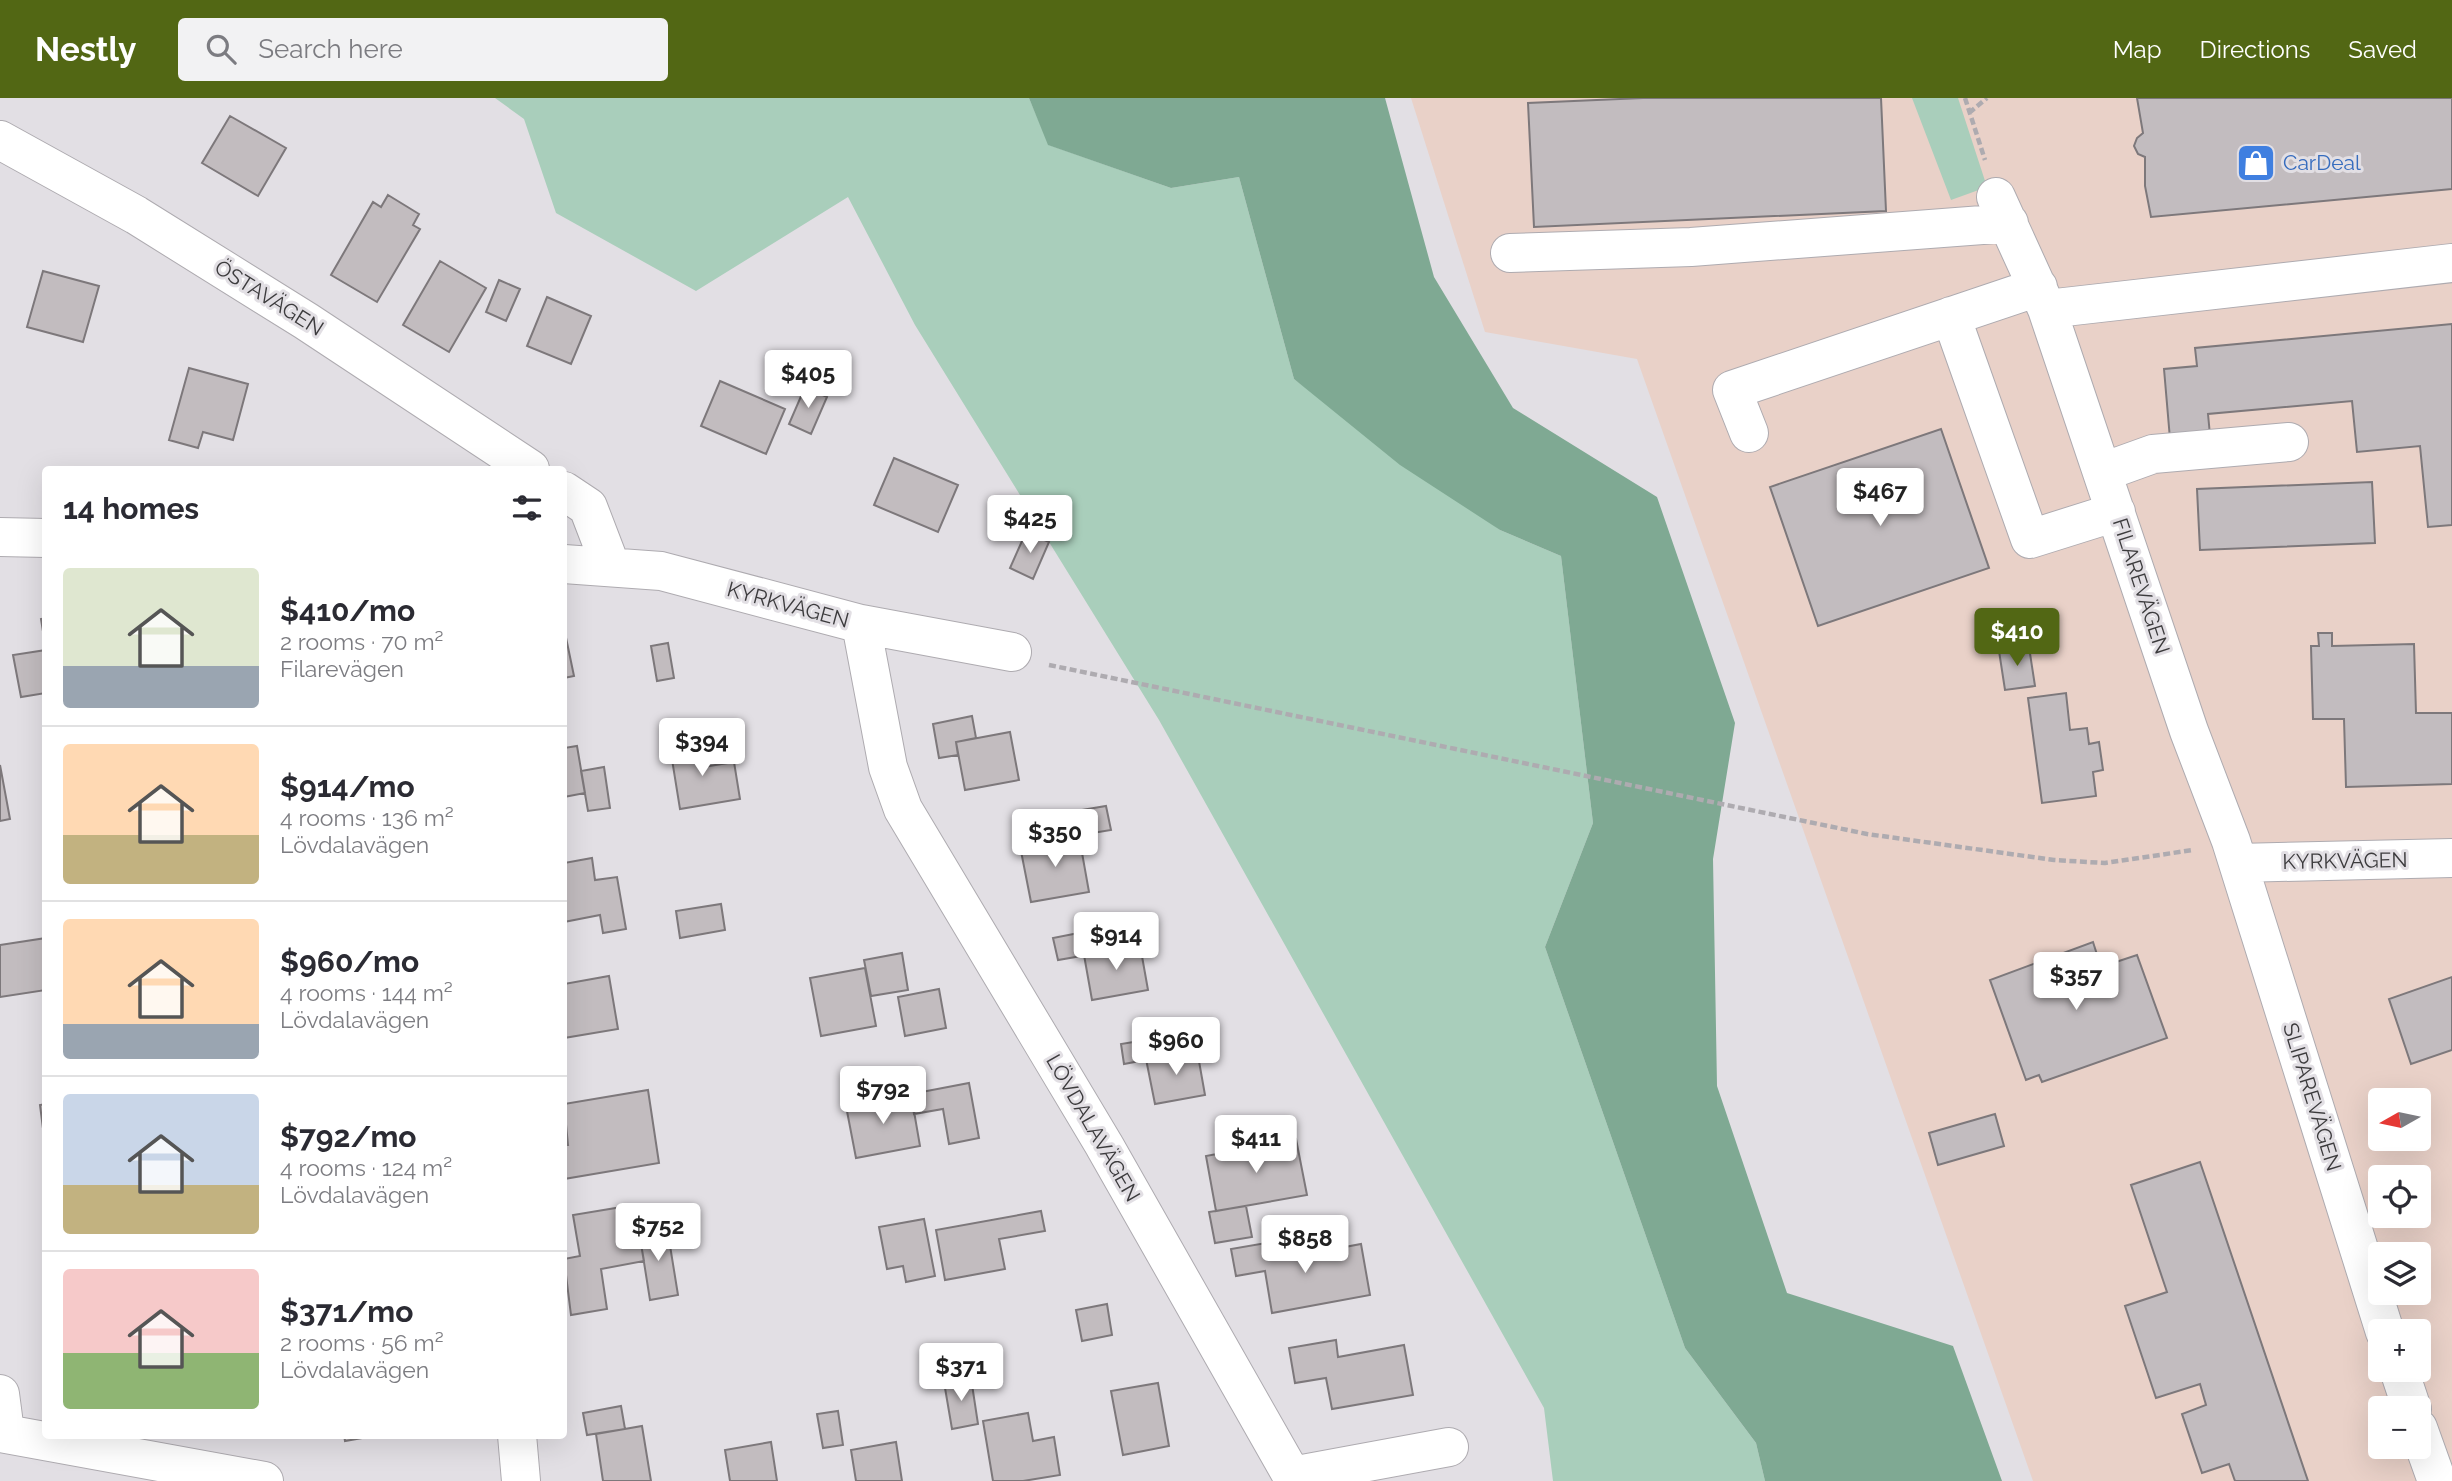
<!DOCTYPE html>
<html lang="en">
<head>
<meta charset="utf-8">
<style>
	:root { --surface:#fff; --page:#f2f2f3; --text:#2b2b33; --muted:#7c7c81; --line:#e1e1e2; --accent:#526714 }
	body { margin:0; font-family:Raleway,sans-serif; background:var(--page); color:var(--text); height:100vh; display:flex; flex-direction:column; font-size:26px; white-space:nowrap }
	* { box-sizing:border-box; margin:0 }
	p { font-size:23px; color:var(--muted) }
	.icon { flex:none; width:38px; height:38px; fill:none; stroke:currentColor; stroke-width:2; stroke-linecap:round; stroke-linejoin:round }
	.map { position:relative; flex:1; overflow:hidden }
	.sheet { position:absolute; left:42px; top:368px; width:525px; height:973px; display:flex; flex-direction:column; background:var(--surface); border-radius:7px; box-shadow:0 7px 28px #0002 }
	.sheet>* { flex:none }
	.needle { width:46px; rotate:261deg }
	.fabs { position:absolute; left:2368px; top:990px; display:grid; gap:14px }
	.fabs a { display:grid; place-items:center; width:63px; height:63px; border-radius:7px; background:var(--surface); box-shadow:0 7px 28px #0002; font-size:35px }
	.price { position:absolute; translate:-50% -60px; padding:0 16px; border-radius:7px; background:#fff; color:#222; font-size:23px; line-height:46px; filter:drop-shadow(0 2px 4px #0008) }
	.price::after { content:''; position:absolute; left:50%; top:42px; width:21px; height:16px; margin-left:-10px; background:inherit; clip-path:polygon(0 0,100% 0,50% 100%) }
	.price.active { background:var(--accent); color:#fff }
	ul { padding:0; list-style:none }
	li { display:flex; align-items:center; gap:21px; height:175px; padding:0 21px }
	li+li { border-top:2px solid var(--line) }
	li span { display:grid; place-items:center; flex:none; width:196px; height:140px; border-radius:7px; color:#555 }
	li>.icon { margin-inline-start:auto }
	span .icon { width:84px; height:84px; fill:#fffc; stroke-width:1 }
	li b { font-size:30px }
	h2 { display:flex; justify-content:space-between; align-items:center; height:84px; padding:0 21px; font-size:30px }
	header { display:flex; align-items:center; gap:42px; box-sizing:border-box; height:98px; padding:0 35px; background:var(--accent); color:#fff }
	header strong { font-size:33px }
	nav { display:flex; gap:38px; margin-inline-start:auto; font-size:24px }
	.search { width:490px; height:63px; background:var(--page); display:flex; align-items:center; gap:18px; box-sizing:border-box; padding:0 24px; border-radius:7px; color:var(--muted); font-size:26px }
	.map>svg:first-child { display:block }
</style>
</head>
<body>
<header>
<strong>Nestly</strong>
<div class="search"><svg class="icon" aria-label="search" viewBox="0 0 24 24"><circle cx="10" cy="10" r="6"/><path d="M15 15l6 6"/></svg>Search here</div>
<nav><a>Map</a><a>Directions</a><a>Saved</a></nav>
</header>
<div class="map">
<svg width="2452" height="1383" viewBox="0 0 2452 1383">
	<rect width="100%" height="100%" fill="#e2dfe4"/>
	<path fill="#e9d1c8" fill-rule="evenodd" d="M 1411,0 L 2452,0 L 2452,1383 L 2033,1383 L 1637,261 L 1485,234 ZM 2380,1003 L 2418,1003 L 2418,1041 L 2380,1041 ZM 2380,1080 L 2418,1080 L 2418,1118 L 2380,1118 ZM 2380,1157 L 2418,1157 L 2418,1195 L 2380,1195 ZM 2380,1234 L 2418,1234 L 2418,1272 L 2380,1272 ZM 2380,1311 L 2418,1311 L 2418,1349 L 2380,1349 Z"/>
	<path fill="#a9cebb" d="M 495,0 L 1029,0 L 1049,47 L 1171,90 L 1239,79 L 1294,281 L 1500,432 L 1561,458 L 1593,725 L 1545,849 L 1685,1250 L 1756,1345 L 1765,1383 L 1553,1383 L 1544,1310 L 1159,622 L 915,227 L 848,99 L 696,193 L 556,115 L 524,21 Z
		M 1912,0 L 1958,0 L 1987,89 L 1951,102 Z"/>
	<path fill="#7fa993" d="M 1029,0 L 1385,0 L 1434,179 L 1513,310 L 1657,399 L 1735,625 L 1713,761 L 1717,988 L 1787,1195 L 1953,1248 L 2002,1383 L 1765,1383 L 1756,1345 L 1685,1250 L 1545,849 L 1593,725 L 1561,458 L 1500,432 L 1400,367 L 1294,281 L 1239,79 L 1171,90 L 1048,47 Z"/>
	<path fill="#c2bcbf" stroke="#7d787b" stroke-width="2" d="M 1643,0 L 1881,0 L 1886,113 L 1534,129 L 1528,5 Z
		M 2137,0 L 2452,0 L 2452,91 L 2151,119 L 2145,88 L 2145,59 L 2138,56 L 2134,48 L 2137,40 L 2143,35 Z
		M 230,18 L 286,50 L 258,98 L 202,65 Z
		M 388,97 L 419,116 L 413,127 L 420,131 L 377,204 L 331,177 L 373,104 L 381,109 Z
		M 440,163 L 486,190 L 449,254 L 403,227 Z
		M 43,173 L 99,188 L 83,244 L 27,229 Z
		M 499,182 L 520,191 L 506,223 L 486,214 Z
		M 547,199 L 591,218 L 571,266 L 527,248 Z
		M 2452,226 L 2452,427 L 2428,429 L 2420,348 L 2357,354 L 2352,303 L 2208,316 L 2210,337 L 2170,341 L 2164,271 L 2197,268 L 2195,250 Z
		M 189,270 L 248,286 L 233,342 L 203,334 L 198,350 L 169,342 Z
		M 720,283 L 785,311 L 766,356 L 701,328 Z
		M 805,289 L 827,299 L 811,336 L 789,326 Z
		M 1941,331 L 1989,470 L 1818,528 L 1770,389 Z
		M 894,360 L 958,387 L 938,434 L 874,407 Z
		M 2372,384 L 2375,445 L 2200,452 L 2197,391 Z
		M 1026,434 L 1049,444 L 1033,481 L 1010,470 Z
		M 46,520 L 46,552 L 41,521 Z
		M 564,530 L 574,578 L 564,580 Z
		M 2318,535 L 2332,535 L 2332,548 L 2414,546 L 2416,615 L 2452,615 L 2452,686 L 2346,689 L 2344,621 L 2313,621 L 2311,548 L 2319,548 Z
		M 668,545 L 674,580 L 657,583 L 651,548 Z
		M 2029,549 L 2035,588 L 2005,592 L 1999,553 Z
		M 46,552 L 46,595 L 21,599 L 13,557 Z
		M 2066,595 L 2070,632 L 2087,630 L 2089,646 L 2099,644 L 2103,672 L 2093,674 L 2096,698 L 2042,705 L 2028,600 Z
		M 972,618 L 976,640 L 956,644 L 958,657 L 939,660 L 933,626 Z
		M 1010,634 L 1019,682 L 965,692 L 956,644 Z
		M 704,644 L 709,668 L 734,664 L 740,701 L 680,711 L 670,649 Z
		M 577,648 L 585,695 L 564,699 L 564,650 Z
		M 0,667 L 10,721 L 0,723 Z
		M 604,669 L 610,710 L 588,713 L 581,673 Z
		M 1106,708 L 1111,732 L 1068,739 L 1064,715 Z
		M 1079,738 L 1089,794 L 1031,804 L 1020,748 Z
		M 592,760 L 595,782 L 617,779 L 626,831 L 603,835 L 600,817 L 564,824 L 564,765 Z
		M 721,806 L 725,832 L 680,840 L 676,813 Z
		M 1094,832 L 1099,855 L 1058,862 L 1053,840 Z
		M 46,840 L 46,892 L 0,899 L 0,847 Z
		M 2093,844 L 2101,869 L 2137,857 L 2167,940 L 2042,984 L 2039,977 L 2026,982 L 1990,882 Z
		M 1140,847 L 1148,892 L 1092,902 L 1084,857 Z
		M 902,855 L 908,892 L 871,898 L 864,862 Z
		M 865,870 L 876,928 L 821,938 L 810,880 Z
		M 609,878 L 618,931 L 564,940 L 564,886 Z
		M 2452,879 L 2452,952 L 2411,966 L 2389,901 Z
		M 939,891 L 946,930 L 905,938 L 898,899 Z
		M 1158,940 L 1161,959 L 1124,966 L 1121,946 Z
		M 1197,952 L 1205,997 L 1155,1006 L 1146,961 Z
		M 969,985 L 979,1040 L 949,1046 L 943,1011 L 914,1016 L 911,996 Z
		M 648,992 L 659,1065 L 564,1081 L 564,1047 L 568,1047 L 564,1006 Z
		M 911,996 L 920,1048 L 856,1060 L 846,1008 Z
		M 46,1006 L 46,1054 L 40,1007 Z
		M 1995,1016 L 2004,1048 L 1938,1067 L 1929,1035 Z
		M 1296,1041 L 1307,1097 L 1216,1113 L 1206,1058 Z
		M 2200,1064 L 2308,1383 L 2235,1383 L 2229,1366 L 2202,1375 L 2182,1316 L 2206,1307 L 2200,1286 L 2156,1300 L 2125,1208 L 2167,1194 L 2131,1087 Z
		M 634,1107 L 644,1163 L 601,1171 L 607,1211 L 571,1217 L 564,1161 L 580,1158 L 573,1117 Z
		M 1246,1108 L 1252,1139 L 1215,1145 L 1209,1114 Z
		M 1041,1113 L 1045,1133 L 999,1141 L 1005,1171 L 945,1182 L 936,1132 Z
		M 924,1121 L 935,1178 L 906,1184 L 903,1168 L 887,1171 L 879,1129 Z
		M 667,1129 L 678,1197 L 650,1202 L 639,1133 Z
		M 1278,1143 L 1281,1161 L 1361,1146 L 1370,1197 L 1272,1215 L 1265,1173 L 1236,1178 L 1231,1151 Z
		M 1107,1206 L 1112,1237 L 1082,1243 L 1076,1212 Z
		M 1336,1242 L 1338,1259 L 1404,1247 L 1413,1297 L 1332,1311 L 1326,1280 L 1295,1285 L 1289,1250 Z
		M 971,1280 L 978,1326 L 952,1331 L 944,1284 Z
		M 1158,1285 L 1169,1348 L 1123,1357 L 1111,1293 Z
		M 621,1308 L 625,1331 L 587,1337 L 583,1315 Z
		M 838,1313 L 843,1347 L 823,1350 L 817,1316 Z
		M 1028,1315 L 1033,1343 L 1054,1339 L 1060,1377 L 1023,1383 L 993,1383 L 983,1323 Z
		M 642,1328 L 651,1383 L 603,1383 L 596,1336 Z
		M 344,1337 L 379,1337 L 345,1343 Z
		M 771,1344 L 777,1383 L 730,1383 L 725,1352 Z
		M 896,1344 L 902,1383 L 856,1383 L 851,1352 Z"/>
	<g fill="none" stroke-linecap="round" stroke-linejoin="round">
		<g stroke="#aeabb0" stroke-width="40">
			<path id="minor" d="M 0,42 L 136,117 L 306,223 L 530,371
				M 1996,99 L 2047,211 L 2189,633 L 2231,743 L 2385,1234
				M 1510,155 L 1691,149 L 2009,125
				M 2047,211 L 2452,165
				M 1951,218 L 2030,441 L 2116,414
				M 1749,335 L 1732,292 L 2038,189
				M 2103,374 L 2153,356 L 2289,344
				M 564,393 L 588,409 L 611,469
				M 0,439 L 46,440
				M 564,466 L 661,473 L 861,526 L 1012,554
				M 861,526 L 888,669 L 903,711 L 1104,1047 L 1292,1378 L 1449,1349
				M 2238,765 L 2452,760
				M 2399,1272 L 2412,1311
				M 0,1296 L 5,1334
				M 2418,1330 L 2437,1383
				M 0,1335 L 264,1383
				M 517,1337 L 521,1383"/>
		</g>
		<path stroke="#aeabb0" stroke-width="4.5" stroke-dasharray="7 3.5" stroke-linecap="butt" d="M 1965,0 L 1985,62
			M 1969,15 L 1987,0
			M 1049,567 L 1867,736 L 2054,762 L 2105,765 L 2193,752"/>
		<use href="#minor" stroke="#fff" stroke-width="38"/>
	</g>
	<defs>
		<g id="shop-square" transform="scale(2.0125)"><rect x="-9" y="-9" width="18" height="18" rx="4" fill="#3f7fe0" stroke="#e2dfe4"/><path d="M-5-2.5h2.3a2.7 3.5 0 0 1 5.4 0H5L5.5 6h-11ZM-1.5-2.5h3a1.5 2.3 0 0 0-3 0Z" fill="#fff"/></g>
	</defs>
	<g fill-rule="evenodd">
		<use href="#shop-square" x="2256" y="65"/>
	</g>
	<g text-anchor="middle" stroke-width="6" stroke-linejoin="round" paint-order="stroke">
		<g font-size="21" fill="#366cbe" stroke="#e2dfe4" text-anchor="start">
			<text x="2283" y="72">CarDeal</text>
		</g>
		<g font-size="21" fill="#3c3b3d" stroke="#e2dfe4">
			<text transform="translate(269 200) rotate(32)" y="7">ÖSTAVÄGEN</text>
			<text transform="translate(2141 488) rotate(72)" y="7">FILAREVÄGEN</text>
			<text transform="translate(788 507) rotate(15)" y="7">KYRKVÄGEN</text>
			<text transform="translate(2345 763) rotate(-1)" y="7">KYRKVÄGEN</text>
			<text transform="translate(2312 999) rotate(73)" y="7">SLIPAREVÄGEN</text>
			<text transform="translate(1093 1030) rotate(60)" y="7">LÖVDALAVÄGEN</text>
		</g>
	</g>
</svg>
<div class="fabs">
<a><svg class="needle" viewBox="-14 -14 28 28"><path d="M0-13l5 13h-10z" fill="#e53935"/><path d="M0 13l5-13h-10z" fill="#7c7c81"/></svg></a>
<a><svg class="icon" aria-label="locate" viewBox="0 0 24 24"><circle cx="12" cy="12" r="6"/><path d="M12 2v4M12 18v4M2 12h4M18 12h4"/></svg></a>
<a><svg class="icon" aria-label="layers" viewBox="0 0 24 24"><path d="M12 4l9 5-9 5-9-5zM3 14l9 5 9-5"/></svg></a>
<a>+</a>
<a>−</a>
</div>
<b class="price" style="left:808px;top:312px">$405</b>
<b class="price" style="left:1880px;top:430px">$467</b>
<b class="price" style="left:1030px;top:457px">$425</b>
<b class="price active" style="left:2017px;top:570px">$410</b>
<b class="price" style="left:702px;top:680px">$394</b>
<b class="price" style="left:1055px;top:771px">$350</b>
<b class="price" style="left:1116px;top:874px">$914</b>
<b class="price" style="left:2076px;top:914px">$357</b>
<b class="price" style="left:1176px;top:979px">$960</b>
<b class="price" style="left:883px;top:1028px">$792</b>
<b class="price" style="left:1256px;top:1077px">$411</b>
<b class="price" style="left:658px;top:1165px">$752</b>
<b class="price" style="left:1305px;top:1177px">$858</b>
<b class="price" style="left:961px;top:1305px">$371</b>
<section class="sheet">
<h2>14 homes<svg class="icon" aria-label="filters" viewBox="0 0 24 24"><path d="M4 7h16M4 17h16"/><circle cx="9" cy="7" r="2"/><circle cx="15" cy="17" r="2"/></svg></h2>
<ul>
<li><span style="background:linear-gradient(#dfe7d0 70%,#9aa5b1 0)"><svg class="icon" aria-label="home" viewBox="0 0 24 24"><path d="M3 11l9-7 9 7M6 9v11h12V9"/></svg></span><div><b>$410/mo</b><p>2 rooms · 70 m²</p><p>Filarevägen</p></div></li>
<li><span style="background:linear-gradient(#ffd9b3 65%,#c2b280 0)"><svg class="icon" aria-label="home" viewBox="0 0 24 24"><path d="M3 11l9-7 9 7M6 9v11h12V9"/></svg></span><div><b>$914/mo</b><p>4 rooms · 136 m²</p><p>Lövdalavägen</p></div></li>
<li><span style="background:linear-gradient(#ffd9b3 75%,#9aa5b1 0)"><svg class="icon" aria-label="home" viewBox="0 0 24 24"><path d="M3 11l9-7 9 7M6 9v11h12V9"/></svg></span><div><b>$960/mo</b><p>4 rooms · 144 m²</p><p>Lövdalavägen</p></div></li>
<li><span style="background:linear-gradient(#c9d6e8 65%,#c2b280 0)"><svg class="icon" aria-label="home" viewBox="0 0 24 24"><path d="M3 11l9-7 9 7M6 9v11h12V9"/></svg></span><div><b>$792/mo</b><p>4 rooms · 124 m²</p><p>Lövdalavägen</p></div></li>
<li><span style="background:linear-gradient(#f6c9c9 60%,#8fb573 0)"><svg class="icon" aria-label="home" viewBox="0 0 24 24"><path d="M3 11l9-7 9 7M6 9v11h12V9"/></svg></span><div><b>$371/mo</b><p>2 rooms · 56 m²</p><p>Lövdalavägen</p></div></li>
</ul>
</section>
</div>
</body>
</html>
